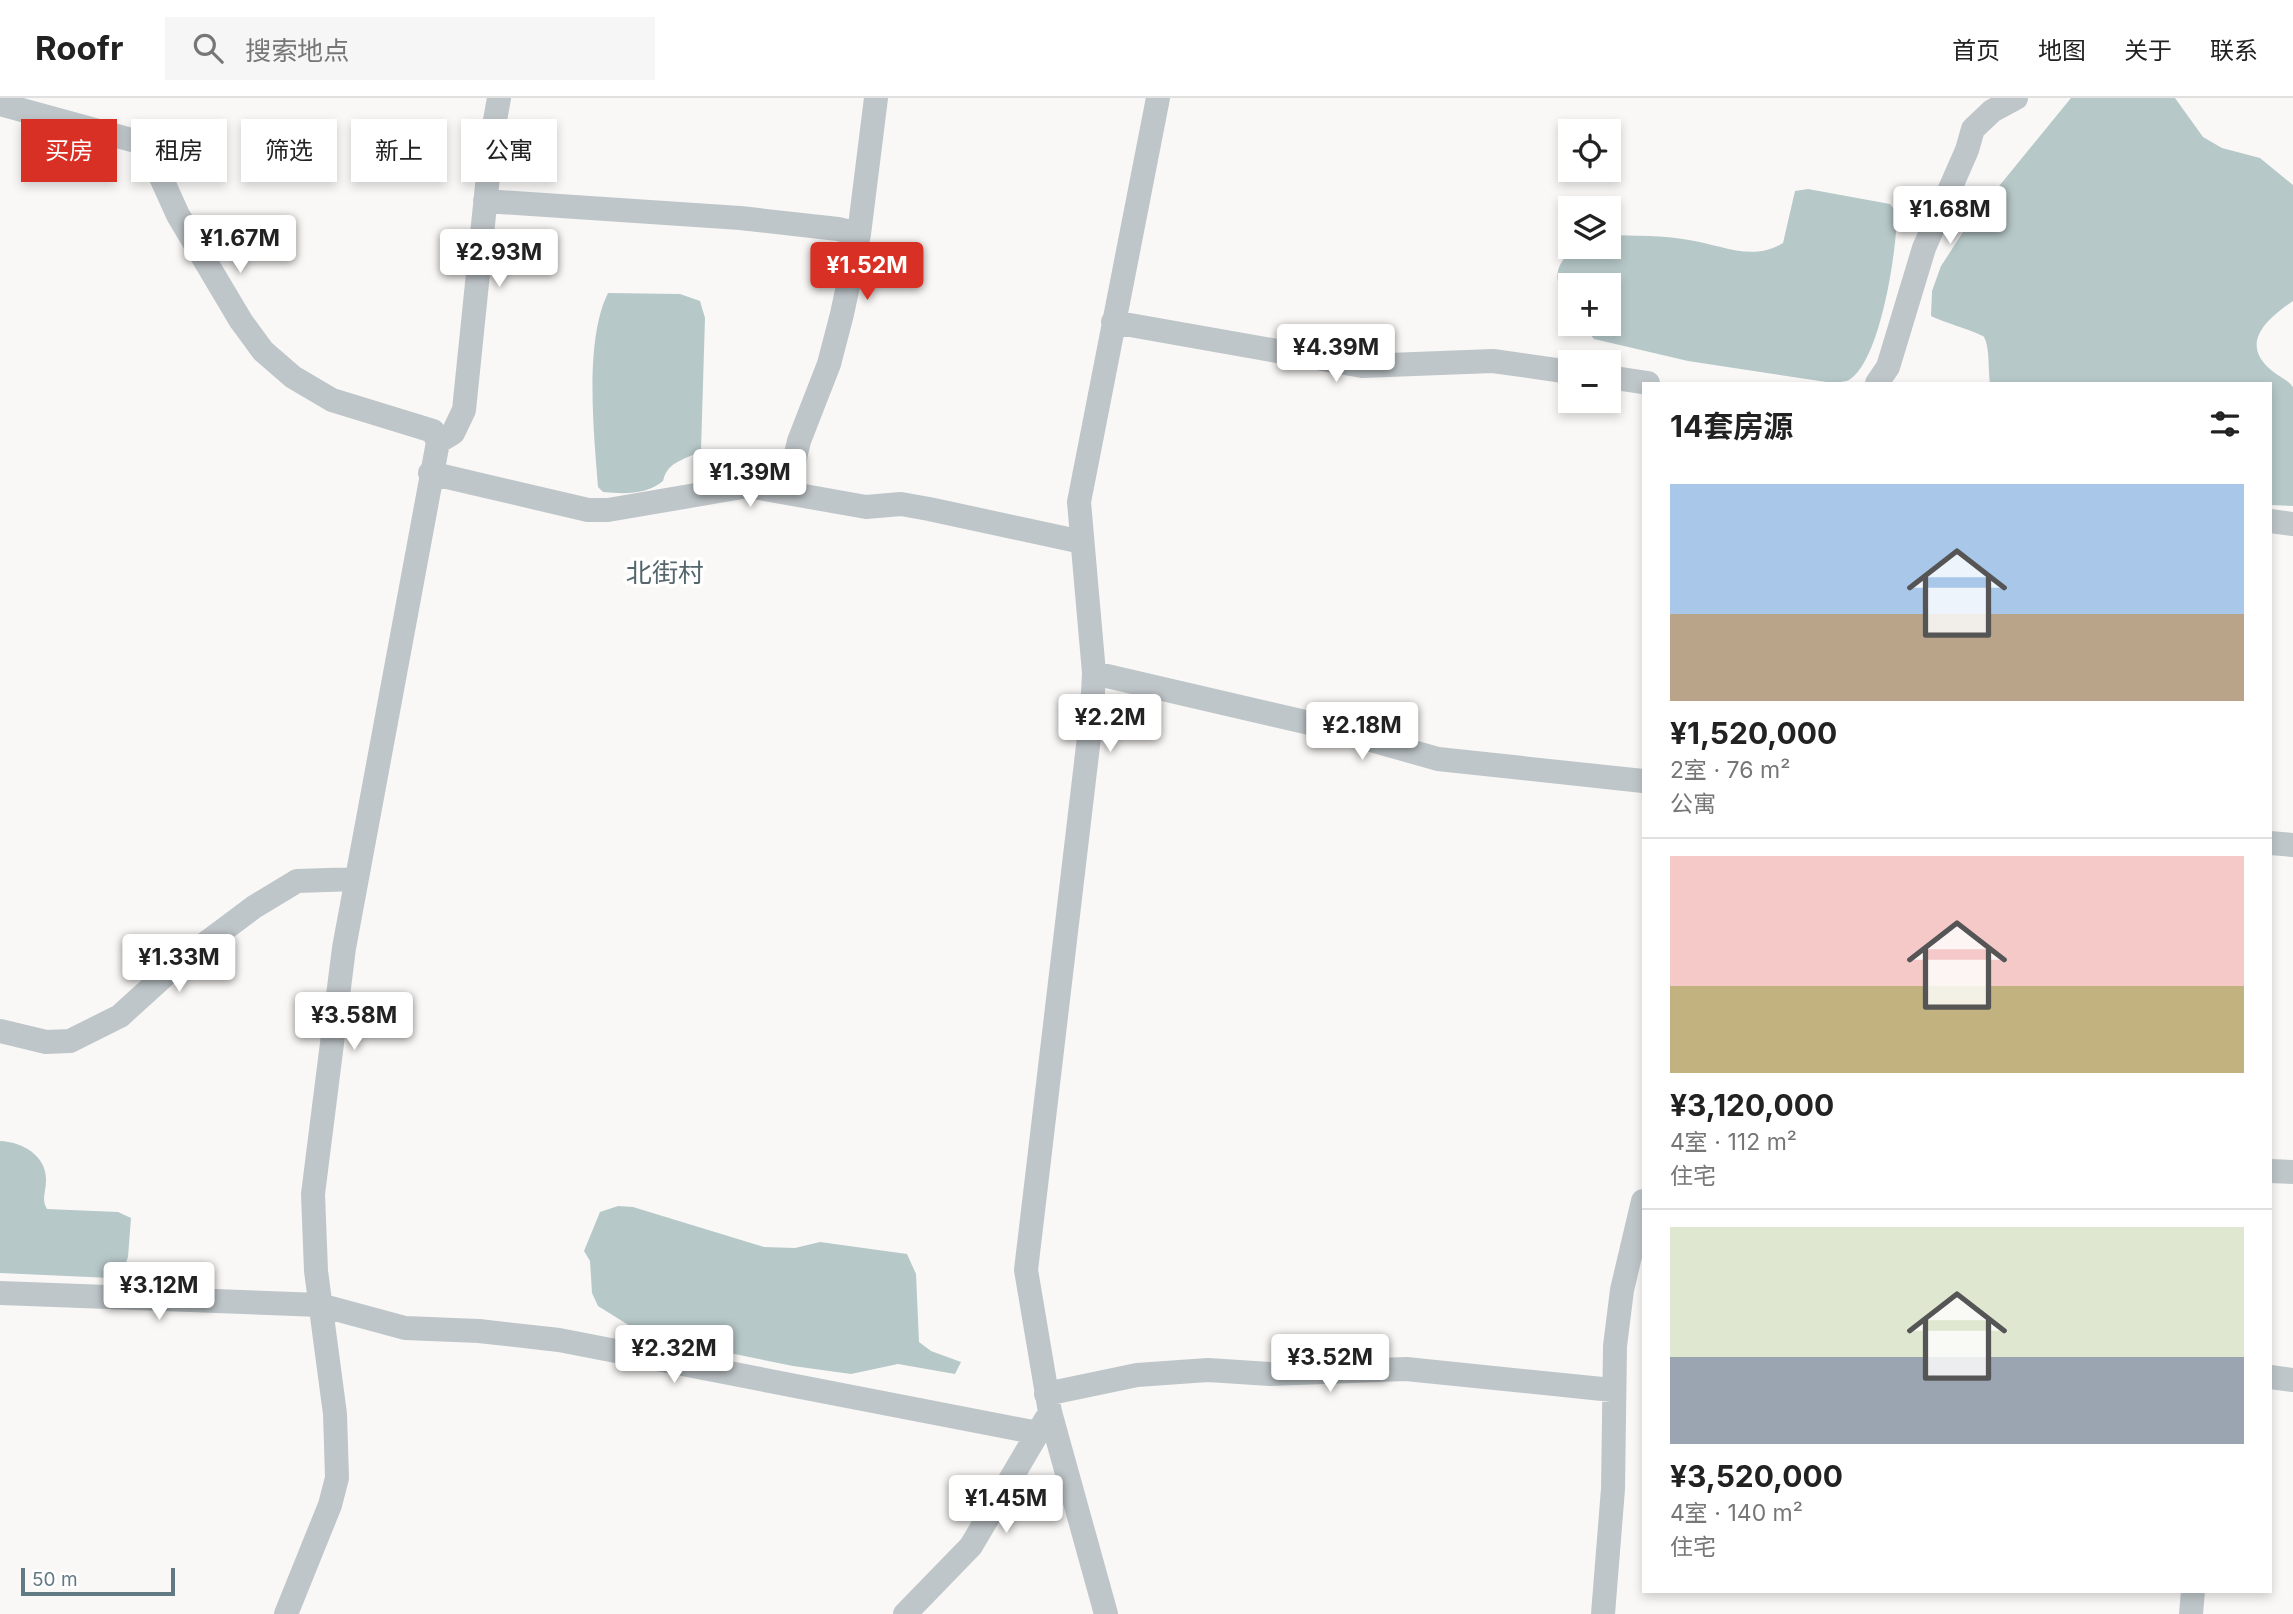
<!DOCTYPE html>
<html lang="zh">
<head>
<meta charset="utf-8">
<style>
	:root { --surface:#fff; --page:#f6f6f6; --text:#222; --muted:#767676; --line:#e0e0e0; --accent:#d93025 }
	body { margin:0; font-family:Inter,"Noto Sans SC",sans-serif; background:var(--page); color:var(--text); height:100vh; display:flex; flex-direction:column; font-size:26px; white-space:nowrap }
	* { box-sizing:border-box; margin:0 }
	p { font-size:23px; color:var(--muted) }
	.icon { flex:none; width:38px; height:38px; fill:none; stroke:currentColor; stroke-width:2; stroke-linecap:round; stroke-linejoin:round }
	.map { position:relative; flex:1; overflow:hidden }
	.side { position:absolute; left:1642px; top:284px; width:630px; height:1211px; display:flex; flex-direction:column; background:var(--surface); border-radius:0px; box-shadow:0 4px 10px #0003 }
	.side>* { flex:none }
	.guide { position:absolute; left:21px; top:21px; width:665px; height:63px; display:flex; gap:14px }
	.tools { position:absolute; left:1558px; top:21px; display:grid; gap:14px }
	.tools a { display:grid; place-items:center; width:63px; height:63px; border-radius:0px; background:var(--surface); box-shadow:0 4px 10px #0003; font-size:35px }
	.scale { position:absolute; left:21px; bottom:18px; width:154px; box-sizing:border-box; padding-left:7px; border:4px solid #627a83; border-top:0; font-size:19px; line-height:24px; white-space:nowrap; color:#627a83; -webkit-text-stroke:5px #fff; paint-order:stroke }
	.price { position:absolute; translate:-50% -60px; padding:0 16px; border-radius:7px; background:#fff; color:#222; font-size:23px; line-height:46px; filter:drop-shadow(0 2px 4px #0008) }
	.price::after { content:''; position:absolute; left:50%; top:42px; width:21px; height:16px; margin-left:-10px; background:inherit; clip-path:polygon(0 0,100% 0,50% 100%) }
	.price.active { background:var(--accent); color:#fff }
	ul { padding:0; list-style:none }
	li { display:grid; align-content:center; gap:14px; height:371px; padding:0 28px }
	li+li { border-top:2px solid var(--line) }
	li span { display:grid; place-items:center; height:217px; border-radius:0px; color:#555 }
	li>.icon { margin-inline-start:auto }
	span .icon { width:126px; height:126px; fill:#fffc; stroke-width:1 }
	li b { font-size:30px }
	h2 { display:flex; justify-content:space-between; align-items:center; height:84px; padding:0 28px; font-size:30px }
	.chip { padding:0 24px; border-radius:0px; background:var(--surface); box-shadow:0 4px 10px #0003; font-size:24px; line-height:63px }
	.chip.active { background:var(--accent); color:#fff }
	header { display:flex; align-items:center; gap:42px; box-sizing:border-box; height:98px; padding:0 35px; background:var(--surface); border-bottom:2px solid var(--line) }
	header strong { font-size:33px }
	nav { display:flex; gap:38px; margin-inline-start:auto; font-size:24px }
	.search { width:490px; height:63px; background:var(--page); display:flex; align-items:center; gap:18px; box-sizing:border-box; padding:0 24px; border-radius:0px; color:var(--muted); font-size:26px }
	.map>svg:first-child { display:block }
</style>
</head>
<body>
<header>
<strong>Roofr</strong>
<div class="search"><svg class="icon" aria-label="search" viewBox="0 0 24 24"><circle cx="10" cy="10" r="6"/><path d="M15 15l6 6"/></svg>搜索地点</div>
<nav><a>首页</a><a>地图</a><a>关于</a><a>联系</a></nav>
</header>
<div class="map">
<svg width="2293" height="1516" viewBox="0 0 2293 1516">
	<rect width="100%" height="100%" fill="#f9f8f6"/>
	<path fill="#b7c8c9" d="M 2071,0 L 2175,0 L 2203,39 L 2222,50 L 2260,60 L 2293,87 L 2293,203 C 2269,220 2238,244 2271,272 C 2279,279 2287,281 2293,289 L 2293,408 L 2270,407 L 2270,285 L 1990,285 C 1988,272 1990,250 1984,239 C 1983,236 1940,223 1931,218 L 1932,193 L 1941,168 L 1969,125 Z
		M 1808,91 L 1890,106 L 1897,115 C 1897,150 1881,263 1849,282 C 1845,284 1837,284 1833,285 L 1688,263 L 1594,241 L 1582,226 L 1608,226 L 1608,187 L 1570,187 L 1570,209 C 1553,183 1552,171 1574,149 L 1608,149 L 1608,137 C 1635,138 1663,137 1689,142 C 1722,147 1752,164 1783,145 L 1795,93 Z
		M 608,195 L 680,196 L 700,203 L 705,220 L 701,352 C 685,363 668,362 663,383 C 646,397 624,396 603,394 L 598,389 C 594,336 584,243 608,195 Z
		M 0,1043 C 23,1044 47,1058 46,1083 C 46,1094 41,1101 47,1111 L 118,1114 L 131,1120 L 128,1159 L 122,1176 L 111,1180 L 0,1175 Z
		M 618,1108 L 633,1109 L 764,1149 L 795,1150 L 820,1144 L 907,1156 L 916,1176 L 919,1244 L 931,1253 L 961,1264 L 955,1276 L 898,1266 L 851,1276 L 793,1268 L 646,1238 L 598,1208 L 592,1195 L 590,1163 L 584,1153 L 600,1114 Z"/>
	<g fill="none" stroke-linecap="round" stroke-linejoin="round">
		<path stroke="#bfc6c9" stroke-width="24" d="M 0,6 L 139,44 L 154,64 L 178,117 L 241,223 L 263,253 L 293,279 L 332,302 L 433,333 L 438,344 L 344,850 L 313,1096 L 316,1173 L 335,1316 L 337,1380 L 330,1407 L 286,1516
			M 485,103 L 740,120 L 838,131 L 859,136
			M 1113,224 L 1362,268 L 1493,263 L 1570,274
			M 1608,279 L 1648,285
			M 1877,285 L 1888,269 L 1924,150 L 1967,52 L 1973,31 L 1992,13 L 2016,0
			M 438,344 L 453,335 L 464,312 L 492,39 L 499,0
			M 430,375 L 588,412 L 608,412 L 748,388 L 866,409 L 901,406 L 929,411 L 1082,444
			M 787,394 L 799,343 L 829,266 L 842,216 L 859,136 L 876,0
			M 2270,423 L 2293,426
			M 1094,575 L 1318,627 L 1438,661 L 1643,683
			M 2270,745 L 2293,747
			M 0,933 L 46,944 L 70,943 L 120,918 L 175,868 L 254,809 L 297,783 L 356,781
			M 2270,1073 L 2293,1074
			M 0,1195 L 320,1207 L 405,1230 L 479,1233 L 559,1242 L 1038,1335
			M 2270,1279 L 2293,1282
			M 1046,1296 L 1137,1277 L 1208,1272 L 1270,1276 L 1406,1271 L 1612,1292
			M 905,1516 L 971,1448 L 1046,1321
			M 1106,1516 L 1050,1314 L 1026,1172 L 1092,614 L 1094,575 L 1079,404 L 1158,0
			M 1603,1516 L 1613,1391 L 1615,1248 L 1622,1192 L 1643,1103
			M 2191,1516 L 2193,1493"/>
	</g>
	<g text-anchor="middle" stroke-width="7" stroke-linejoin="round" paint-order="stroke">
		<g font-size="26" fill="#55676d" stroke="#fff">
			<text x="665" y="484">北街村</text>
		</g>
	</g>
</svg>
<div class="tools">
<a><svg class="icon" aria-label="locate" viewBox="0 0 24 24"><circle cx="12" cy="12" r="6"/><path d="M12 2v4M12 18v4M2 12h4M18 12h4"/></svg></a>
<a><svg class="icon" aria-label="layers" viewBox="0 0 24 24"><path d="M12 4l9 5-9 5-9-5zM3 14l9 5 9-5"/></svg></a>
<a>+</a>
<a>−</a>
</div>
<div class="scale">50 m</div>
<b class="price" style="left:1950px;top:148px">¥1.68M</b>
<b class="price" style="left:240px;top:177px">¥1.67M</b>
<b class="price" style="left:499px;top:191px">¥2.93M</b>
<b class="price active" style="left:867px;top:204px">¥1.52M</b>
<b class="price" style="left:1336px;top:286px">¥4.39M</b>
<b class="price" style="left:750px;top:411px">¥1.39M</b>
<b class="price" style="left:1110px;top:656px">¥2.2M</b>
<b class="price" style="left:1362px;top:664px">¥2.18M</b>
<b class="price" style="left:179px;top:896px">¥1.33M</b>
<b class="price" style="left:354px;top:954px">¥3.58M</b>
<b class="price" style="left:159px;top:1224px">¥3.12M</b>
<b class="price" style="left:674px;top:1287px">¥2.32M</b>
<b class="price" style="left:1330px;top:1296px">¥3.52M</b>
<b class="price" style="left:1006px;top:1437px">¥1.45M</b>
<div class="guide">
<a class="chip active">买房</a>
<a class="chip">租房</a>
<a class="chip">筛选</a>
<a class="chip">新上</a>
<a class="chip">公寓</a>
</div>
<section class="side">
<h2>14套房源<svg class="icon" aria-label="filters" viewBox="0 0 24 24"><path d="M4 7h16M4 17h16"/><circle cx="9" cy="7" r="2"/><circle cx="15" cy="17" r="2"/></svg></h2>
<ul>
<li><span style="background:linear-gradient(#a9c7e8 60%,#b9a48a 0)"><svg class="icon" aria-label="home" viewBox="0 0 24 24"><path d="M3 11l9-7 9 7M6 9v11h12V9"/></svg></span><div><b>¥1,520,000</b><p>2室 · 76 m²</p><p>公寓</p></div></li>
<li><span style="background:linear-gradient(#f6c9c9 60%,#c2b280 0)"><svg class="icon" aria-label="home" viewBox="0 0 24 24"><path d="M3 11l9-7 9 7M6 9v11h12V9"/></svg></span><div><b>¥3,120,000</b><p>4室 · 112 m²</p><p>住宅</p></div></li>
<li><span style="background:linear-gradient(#dfe7d0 60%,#9aa5b1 0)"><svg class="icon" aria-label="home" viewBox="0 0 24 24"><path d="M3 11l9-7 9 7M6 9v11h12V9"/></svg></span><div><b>¥3,520,000</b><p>4室 · 140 m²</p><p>住宅</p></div></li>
</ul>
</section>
</div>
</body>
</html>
